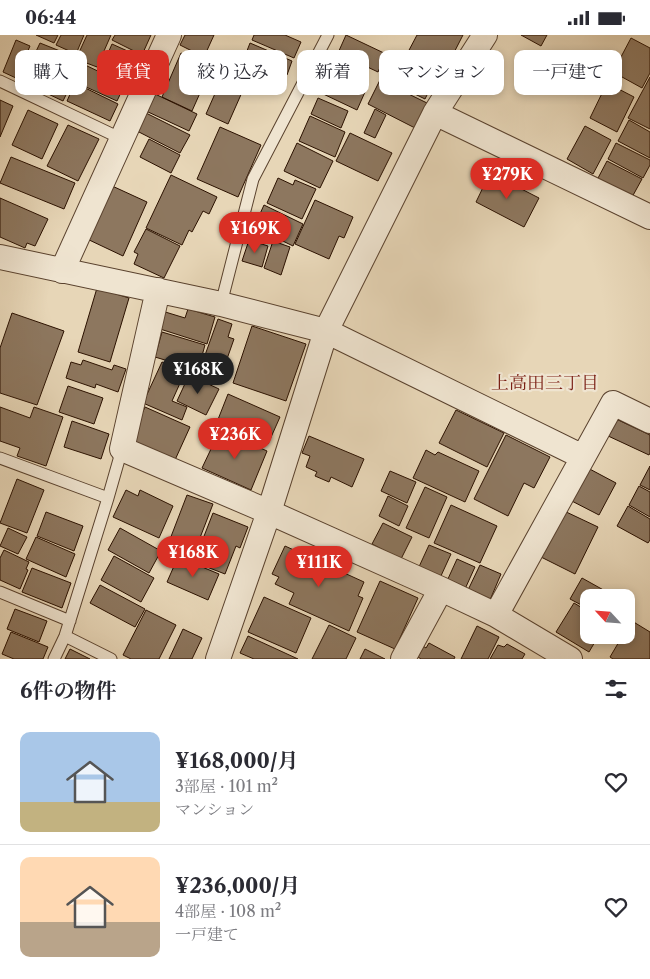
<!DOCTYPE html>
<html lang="ja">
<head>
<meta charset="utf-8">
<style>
	:root { --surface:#fff; --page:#f2f2f3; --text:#2b2b33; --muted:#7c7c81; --line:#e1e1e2; --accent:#d93025 }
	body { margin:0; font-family:"Libre Caslon Text","Noto Serif JP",serif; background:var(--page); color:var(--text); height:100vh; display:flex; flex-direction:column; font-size:19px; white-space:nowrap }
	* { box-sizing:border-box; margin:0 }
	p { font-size:16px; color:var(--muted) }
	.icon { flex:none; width:28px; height:28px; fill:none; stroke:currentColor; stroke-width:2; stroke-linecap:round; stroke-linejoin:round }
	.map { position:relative; height:624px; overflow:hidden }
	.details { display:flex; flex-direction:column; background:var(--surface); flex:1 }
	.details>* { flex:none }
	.top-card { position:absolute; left:15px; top:15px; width:620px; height:45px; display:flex; gap:10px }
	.needle { width:32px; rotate:296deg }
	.buttons { position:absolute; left:580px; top:554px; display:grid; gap:10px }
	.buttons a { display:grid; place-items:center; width:55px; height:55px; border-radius:10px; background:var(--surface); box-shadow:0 2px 8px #0003; font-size:25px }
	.price { position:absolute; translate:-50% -42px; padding:0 11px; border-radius:18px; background:var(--accent); color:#fff; font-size:16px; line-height:32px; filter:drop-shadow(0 1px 2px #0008) }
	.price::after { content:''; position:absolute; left:50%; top:30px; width:15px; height:11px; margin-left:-8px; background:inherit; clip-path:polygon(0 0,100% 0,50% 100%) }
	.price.on { background:#222; color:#fff }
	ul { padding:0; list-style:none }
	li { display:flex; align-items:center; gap:15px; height:125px; padding:0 20px }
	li+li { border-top:1px solid var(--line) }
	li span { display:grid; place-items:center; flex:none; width:140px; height:100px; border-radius:10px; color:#555 }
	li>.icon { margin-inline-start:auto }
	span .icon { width:60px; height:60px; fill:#fffc; stroke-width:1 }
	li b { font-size:21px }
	h2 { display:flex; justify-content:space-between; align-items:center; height:60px; padding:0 20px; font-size:21px }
	.chip { padding:0 18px; border-radius:10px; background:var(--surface); box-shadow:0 2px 8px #0003; font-size:18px; line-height:45px }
	.chip.on { background:var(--accent); color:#fff }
	.status { display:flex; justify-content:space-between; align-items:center; height:35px; padding:0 25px; background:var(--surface); direction:ltr }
	.status svg { height:14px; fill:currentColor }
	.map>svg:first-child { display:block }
</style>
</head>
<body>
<div class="status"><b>06:44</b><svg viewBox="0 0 49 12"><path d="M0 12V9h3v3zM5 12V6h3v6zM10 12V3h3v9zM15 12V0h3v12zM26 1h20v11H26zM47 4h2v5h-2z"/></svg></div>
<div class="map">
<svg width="650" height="624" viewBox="0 0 650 624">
	<rect width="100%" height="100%" fill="#e7d6b7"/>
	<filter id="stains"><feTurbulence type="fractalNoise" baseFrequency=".004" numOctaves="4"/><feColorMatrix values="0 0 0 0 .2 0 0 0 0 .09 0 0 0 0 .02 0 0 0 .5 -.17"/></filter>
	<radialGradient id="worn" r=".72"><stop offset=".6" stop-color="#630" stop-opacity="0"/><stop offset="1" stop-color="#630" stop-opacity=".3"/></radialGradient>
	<path fill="#8d775f" stroke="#2b1100" d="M 36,0 L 58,0 L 54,8 Z
		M 61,0 L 84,0 L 76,19 L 56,10 Z
		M 87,0 L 111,0 L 97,32 L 76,24 Z
		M 115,0 L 151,0 L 142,20 L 112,5 Z
		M 185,0 L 214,0 L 204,22 L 180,10 Z
		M 254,0 L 285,0 L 301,7 L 294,23 L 252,5 Z
		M 346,0 L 386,19 L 378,37 L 338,18 Z
		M 417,0 L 463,0 L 443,39 L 407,19 Z
		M 521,0 L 547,0 L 541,11 Z
		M 631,3 L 650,13 L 650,38 L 642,53 L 613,37 Z
		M 16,5 L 30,11 L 16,43 L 3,37 Z
		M 40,8 L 60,16 L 41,55 L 22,46 Z
		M 250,8 L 292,26 L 287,40 L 245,21 Z
		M 112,9 L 143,23 L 132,48 L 101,34 Z
		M 395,16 L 438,38 L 425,64 L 382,43 Z
		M 181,18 L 212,31 L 192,76 L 162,62 Z
		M 61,20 L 81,29 L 63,66 L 44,57 Z
		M 243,24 L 286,42 L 280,55 L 237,37 Z
		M 83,29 L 125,49 L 117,66 L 75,47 Z
		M 225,36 L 247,46 L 228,89 L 206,79 Z
		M 327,39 L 365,57 L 357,75 L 319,57 Z
		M 650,42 L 650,94 L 628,83 Z
		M 380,45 L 427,68 L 415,93 L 368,69 Z
		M 75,48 L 118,69 L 110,86 L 67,66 Z
		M 607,48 L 634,62 L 617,97 L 590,83 Z
		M 155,59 L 197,79 L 189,96 L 146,76 Z
		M 318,63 L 348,76 L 341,93 L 311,79 Z
		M 0,65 L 13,71 L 0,102 Z
		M 375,74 L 386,80 L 375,103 L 364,98 Z
		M 28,75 L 58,89 L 42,124 L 12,110 Z
		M 146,78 L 190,100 L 180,118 L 137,96 Z
		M 310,81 L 345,97 L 335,122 L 299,106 Z
		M 629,85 L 650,97 L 650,123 L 618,106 Z
		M 68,90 L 99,104 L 78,146 L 47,131 Z
		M 585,91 L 611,105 L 593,139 L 567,124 Z
		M 220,92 L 261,110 L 238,162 L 197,144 Z
		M 350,98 L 392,118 L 378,146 L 336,126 Z
		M 149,104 L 180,120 L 171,138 L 140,122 Z
		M 297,108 L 333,126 L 320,153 L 284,136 Z
		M 616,108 L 650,125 L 650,130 L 643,143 L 608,124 Z
		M 11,122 L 75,148 L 64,174 L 0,148 Z
		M 607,126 L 642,144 L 631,164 L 597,145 Z
		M 490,138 L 539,163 L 524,192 L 476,167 Z
		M 171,140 L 217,162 L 209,179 L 203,176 L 192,197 L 189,195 L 182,210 L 146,193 Z
		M 278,143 L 293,150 L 295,145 L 316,154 L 302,184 L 267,168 Z
		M 110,150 L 147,167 L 123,221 L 85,203 Z
		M 0,163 L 48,184 L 35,211 L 27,208 L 25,213 L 0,202 Z
		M 315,165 L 353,182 L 344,203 L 339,201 L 329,224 L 295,209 Z
		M 264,170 L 303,189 L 293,211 L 254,192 Z
		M 146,194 L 180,211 L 164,243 L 134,229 L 138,219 L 134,217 Z
		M 249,205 L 268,211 L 262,232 L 242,226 Z
		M 273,206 L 290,212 L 281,240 L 264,233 Z
		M 97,253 L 129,263 L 110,327 L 78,317 Z
		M 188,274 L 215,282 L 207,309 L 157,293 L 162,276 L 185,283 Z
		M 12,278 L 64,296 L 37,370 L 0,358 L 0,313 Z
		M 218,284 L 232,289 L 228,302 L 234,304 L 221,341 L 200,334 Z
		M 252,291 L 306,309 L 286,366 L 233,348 Z
		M 162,297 L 205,310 L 198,335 L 155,322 Z
		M 83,325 L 112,335 L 114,330 L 126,334 L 118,357 L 96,349 L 95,353 L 66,343 L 71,327 L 81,330 Z
		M 162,327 L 185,337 L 172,366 L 187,372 L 182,385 L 143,368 Z
		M 189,340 L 219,354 L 206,380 L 177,366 Z
		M 68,351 L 103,363 L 94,389 L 59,377 Z
		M 228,359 L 280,382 L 268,409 L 217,387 Z
		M 0,372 L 30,383 L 34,372 L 63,382 L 46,431 L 17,421 L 20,413 L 0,406 Z
		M 145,372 L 190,392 L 175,425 L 130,405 Z
		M 456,375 L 504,398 L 487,432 L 439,408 Z
		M 614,383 L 650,400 L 650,418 L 649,420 L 606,400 Z
		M 72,386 L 109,399 L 101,424 L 64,412 Z
		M 220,395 L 267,416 L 251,455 L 202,433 Z
		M 506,400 L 550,422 L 534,453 L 524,448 L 508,481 L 474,464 Z
		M 309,401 L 364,424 L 352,452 L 331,442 L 329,447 L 315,441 L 317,437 L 306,432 L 310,421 L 302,418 Z
		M 426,415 L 435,420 L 438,417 L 479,436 L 465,467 L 413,443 Z
		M 584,431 L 616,448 L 599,480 L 566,463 Z
		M 650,431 L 650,455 L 640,450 Z
		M 390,436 L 416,447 L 407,468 L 381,456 Z
		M 17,444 L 44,455 L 27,498 L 0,488 Z
		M 639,451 L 650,457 L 650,482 L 629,470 Z
		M 425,452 L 447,462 L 429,503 L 406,493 Z
		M 126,455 L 138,461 L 140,455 L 173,471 L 159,503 L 113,482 Z
		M 187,460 L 213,469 L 193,521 L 167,512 Z
		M 388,461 L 408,471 L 399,491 L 379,481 Z
		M 451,470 L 497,491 L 480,528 L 434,508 Z
		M 628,471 L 650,484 L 650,505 L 648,508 L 617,491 Z
		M 562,475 L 598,492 L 575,539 L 539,521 Z
		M 46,477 L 83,491 L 74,516 L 37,501 Z
		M 213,478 L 248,492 L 240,513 L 236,511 L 225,539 L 194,527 Z
		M 383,488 L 412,502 L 401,524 L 372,509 Z
		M 8,493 L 27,502 L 18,519 L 0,511 Z
		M 120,493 L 161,516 L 149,538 L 108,515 Z
		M 36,502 L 75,519 L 66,542 L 26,524 Z
		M 429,510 L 451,519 L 440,543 L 418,534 Z
		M 285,511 L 364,547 L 358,561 L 363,563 L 349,596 L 289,569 L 294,558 L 275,549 L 279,542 L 272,539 Z
		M 4,515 L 29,527 L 26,534 L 28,535 L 20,554 L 0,545 L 0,523 Z
		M 114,521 L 154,543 L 141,567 L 101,545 Z
		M 178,522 L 219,539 L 208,565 L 167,547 Z
		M 457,524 L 475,532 L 465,554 L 447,546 Z
		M 480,530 L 501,539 L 490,565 L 468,555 Z
		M 32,533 L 71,548 L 62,573 L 22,557 Z
		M 582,543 L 616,562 L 589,562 L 589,574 L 570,564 Z
		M 380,546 L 418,563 L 395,614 L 357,597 Z
		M 100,550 L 145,574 L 135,592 L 90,568 Z
		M 264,562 L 311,583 L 296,618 L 248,597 Z
		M 574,568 L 589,577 L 589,600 L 599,600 L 589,617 L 556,597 Z
		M 15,574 L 47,586 L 39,607 L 7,594 Z
		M 146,575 L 176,590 L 159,624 L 131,624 L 123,620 Z
		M 632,586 L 650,597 L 650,624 L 613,624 L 610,622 L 623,600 L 626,600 L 626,595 Z
		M 329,590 L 356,603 L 346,624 L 312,624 Z
		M 477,591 L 499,602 L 488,624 L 461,624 Z
		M 183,594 L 202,603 L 192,624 L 169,624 Z
		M 11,597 L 48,612 L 43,624 L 14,624 L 2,619 Z
		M 248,601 L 298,624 L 254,624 L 240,618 Z
		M 429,608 L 455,622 L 454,624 L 421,624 L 418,622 L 423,611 L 426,613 Z
		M 507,609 L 525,619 L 522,624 L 490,624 L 498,610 L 504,612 Z
		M 70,614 L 90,624 L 65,624 Z
		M 365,614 L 385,624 L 360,624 Z"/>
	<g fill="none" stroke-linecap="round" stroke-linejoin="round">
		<g stroke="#5a422e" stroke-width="13">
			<path id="service" d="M 0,46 L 122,104
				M 221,269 L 253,144 L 328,0
				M 0,423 L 108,463
				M 0,557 L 70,586
				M 65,601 L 111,624
				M 54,624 L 65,601 L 108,463 L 122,414"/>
		</g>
		<g stroke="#5a422e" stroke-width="26">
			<path id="minor" d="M 435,78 L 650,182
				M 0,222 L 221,269 L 326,296 L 583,422
				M 62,236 L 169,0
				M 158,255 L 122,414 L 269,477 L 441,554 L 496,580 L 570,624
				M 496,580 L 613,368 L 650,386
				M 218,624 L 269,477 L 326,296 L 435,78 L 485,0
				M 403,624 L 441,554"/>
		</g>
		<use href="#service" stroke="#efe4d0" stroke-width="11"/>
		<use href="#minor" stroke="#efe4d0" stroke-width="24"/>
	</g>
	<g text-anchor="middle" stroke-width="4.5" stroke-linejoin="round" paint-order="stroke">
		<g font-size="18" fill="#7a1f14" stroke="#efe4d0">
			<text x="545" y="354">上高田三丁目</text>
		</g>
	</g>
	<rect width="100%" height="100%" filter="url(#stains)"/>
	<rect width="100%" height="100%" fill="url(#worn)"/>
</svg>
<div class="buttons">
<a><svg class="needle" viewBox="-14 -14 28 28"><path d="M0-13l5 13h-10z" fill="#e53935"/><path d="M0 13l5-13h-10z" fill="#7c7c81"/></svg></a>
</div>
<b class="price" style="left:507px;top:165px">¥279K</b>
<b class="price" style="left:255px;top:219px">¥169K</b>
<b class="price on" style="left:198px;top:360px">¥168K</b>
<b class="price" style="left:235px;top:425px">¥236K</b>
<b class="price" style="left:193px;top:543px">¥168K</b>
<b class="price" style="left:319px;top:553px">¥111K</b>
<div class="top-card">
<a class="chip">購入</a>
<a class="chip on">賃貸</a>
<a class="chip">絞り込み</a>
<a class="chip">新着</a>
<a class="chip">マンション</a>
<a class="chip">一戸建て</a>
</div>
</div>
<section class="details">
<h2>6件の物件<svg class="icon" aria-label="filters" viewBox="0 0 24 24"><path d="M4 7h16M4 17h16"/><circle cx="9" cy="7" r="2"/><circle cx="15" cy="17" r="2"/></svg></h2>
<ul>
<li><span style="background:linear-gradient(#a9c7e8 70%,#c2b280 0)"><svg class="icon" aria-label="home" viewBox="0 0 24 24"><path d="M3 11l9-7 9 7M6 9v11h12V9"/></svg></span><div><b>¥168,000/月</b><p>3部屋 · 101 m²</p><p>マンション</p></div><svg class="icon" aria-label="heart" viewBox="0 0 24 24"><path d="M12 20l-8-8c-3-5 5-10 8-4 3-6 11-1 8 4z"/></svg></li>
<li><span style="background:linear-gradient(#ffd9b3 65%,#b9a48a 0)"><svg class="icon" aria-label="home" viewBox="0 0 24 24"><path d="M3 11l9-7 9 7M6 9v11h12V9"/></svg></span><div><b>¥236,000/月</b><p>4部屋 · 108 m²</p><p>一戸建て</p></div><svg class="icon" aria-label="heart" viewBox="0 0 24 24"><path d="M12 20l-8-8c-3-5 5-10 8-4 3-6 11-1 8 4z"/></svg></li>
</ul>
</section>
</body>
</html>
